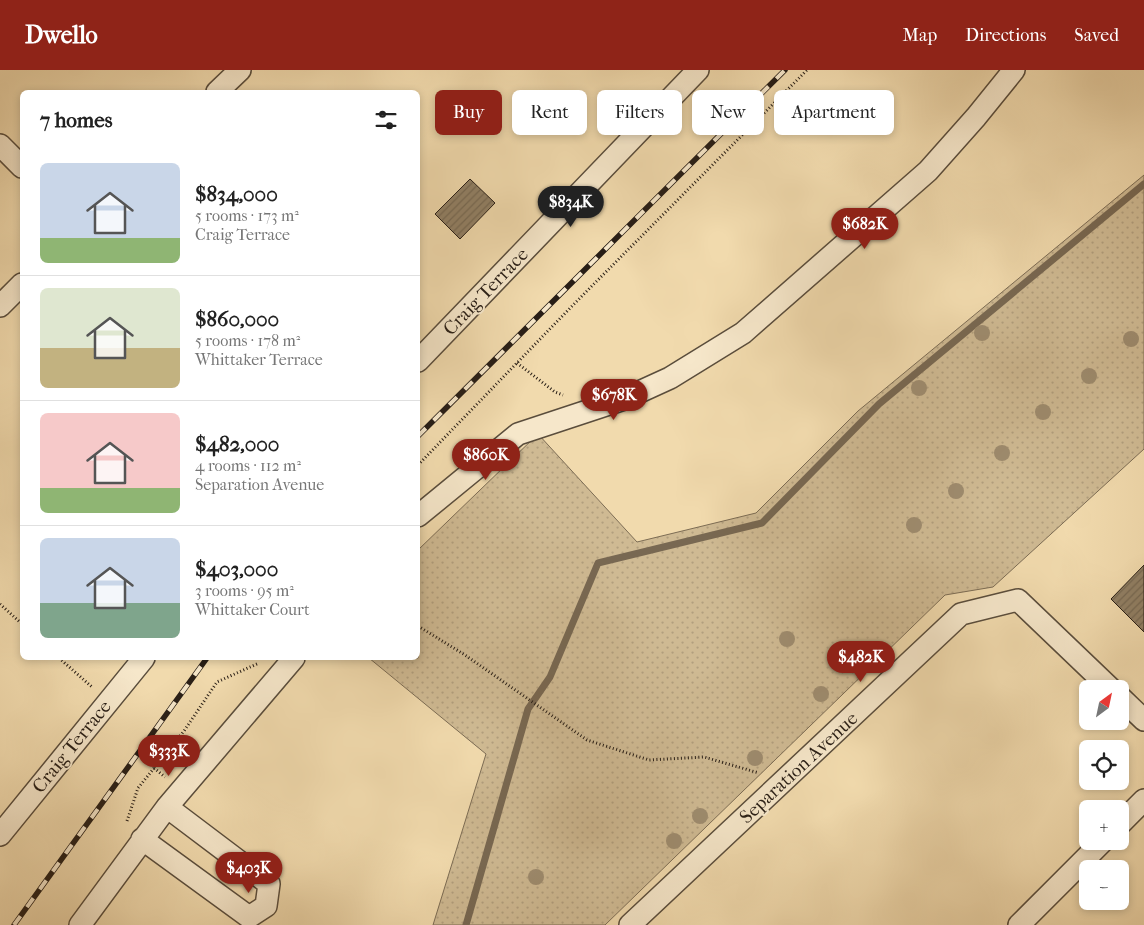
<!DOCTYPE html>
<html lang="en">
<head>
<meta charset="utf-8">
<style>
	:root { --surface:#fff; --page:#f2f2f2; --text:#222; --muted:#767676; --line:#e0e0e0; --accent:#8f2418 }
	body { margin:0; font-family:"IM FELL French Canon",serif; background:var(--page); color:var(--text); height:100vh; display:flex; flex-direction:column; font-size:19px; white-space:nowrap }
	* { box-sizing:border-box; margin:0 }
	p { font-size:16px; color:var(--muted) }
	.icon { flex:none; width:28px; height:28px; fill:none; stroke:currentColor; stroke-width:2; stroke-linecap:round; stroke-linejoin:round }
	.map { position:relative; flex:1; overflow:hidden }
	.sheet { position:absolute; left:20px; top:20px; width:400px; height:570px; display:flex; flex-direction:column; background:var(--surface); border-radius:8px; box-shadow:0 2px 8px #0003 }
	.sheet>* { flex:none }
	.guide { position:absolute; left:435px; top:20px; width:475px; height:45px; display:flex; gap:10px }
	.needle { width:32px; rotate:33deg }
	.fabs { position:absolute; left:1079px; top:610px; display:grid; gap:10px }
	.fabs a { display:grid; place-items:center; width:50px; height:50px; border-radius:8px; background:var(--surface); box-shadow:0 2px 8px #0003; font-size:25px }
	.price { position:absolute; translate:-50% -42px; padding:0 11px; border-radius:18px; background:var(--accent); color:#fff; font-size:16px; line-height:32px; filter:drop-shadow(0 1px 2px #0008) }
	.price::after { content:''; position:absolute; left:50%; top:30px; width:15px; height:11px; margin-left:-8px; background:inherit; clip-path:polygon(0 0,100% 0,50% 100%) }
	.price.current { background:#222; color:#fff }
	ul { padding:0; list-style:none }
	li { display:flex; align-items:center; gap:15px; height:125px; padding:0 20px }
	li+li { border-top:1px solid var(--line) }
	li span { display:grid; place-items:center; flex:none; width:140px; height:100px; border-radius:8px; color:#555 }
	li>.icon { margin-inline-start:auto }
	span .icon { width:60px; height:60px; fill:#fffc; stroke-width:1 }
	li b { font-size:21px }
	h2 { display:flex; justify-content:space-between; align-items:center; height:60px; padding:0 20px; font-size:21px }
	.pill { padding:0 18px; border-radius:8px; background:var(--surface); box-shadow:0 2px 8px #0003; font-size:18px; line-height:45px }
	.pill.current { background:var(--accent); color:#fff }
	header { display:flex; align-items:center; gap:30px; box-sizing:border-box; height:70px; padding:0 25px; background:var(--accent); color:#fff }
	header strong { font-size:24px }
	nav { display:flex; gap:28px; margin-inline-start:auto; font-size:18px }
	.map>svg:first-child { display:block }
</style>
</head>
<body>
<header>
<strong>Dwello</strong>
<nav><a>Map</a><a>Directions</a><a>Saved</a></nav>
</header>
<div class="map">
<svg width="1144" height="855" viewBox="0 0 1144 855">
	<defs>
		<pattern id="park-dots" width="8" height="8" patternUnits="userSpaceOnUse" patternTransform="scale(1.25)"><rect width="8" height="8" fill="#cfba93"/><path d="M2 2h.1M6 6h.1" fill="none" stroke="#b29f7e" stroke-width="1.8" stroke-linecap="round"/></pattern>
		<pattern id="building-hatch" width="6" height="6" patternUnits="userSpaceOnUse" patternTransform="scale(1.25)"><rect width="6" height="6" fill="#918065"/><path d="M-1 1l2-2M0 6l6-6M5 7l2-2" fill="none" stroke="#766852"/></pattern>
	</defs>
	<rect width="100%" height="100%" fill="#f1daad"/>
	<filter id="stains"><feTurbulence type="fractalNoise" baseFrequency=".004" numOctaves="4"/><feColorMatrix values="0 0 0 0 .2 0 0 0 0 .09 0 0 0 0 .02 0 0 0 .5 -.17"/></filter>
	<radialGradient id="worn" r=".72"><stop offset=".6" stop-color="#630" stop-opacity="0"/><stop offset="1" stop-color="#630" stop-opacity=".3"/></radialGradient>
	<path fill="url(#park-dots)" stroke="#7c6c54" d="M 1144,105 L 1144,379 L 993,517 L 945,525 L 605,855 L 433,855 L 486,684 L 369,588 L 418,588 L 418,480 L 538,364 L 637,472 L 756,443 L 858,341 Z"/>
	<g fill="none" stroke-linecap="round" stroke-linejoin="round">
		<path stroke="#786852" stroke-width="7" d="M 466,855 L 528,639 L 550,607 L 598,493 L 762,453 L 879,334 L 1144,114"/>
	</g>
	<path fill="url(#building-hatch)" stroke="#281e16" d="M 470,109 L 495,133 L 460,169 L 435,144 Z
		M 1144,495 L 1144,562 L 1111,529 Z"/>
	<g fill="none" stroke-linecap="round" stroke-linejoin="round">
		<g stroke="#5a4d3c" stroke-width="24">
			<path id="street" d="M 217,22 L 240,0
				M 0,75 L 22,97
				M 0,236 L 22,214
				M 418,291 L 698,0
				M 418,446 L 518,364 L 624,329 L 670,308 L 743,263 L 928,101 L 976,47 L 1014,0
				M 1120,627 L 1144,650
				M 1120,754 L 1144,730
				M 0,765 L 144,588
				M 142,769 L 249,847 L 266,836 L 269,814 L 167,737
				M 80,855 L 167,737 L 294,588
				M 630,855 L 961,544 L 1018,530 L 1111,619
				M 1019,855 L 1103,771"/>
		</g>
		<path stroke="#281e16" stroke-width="3" stroke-dasharray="1 2.5" stroke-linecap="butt" d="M 517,293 L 555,322 L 563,325
			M 418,395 L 575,233 L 807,0
			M 0,534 L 22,554
			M 418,556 L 465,585 L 587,670 L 649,690 L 704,687 L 759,703
			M 59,588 L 92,617
			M 154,698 L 165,707
			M 127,751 L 138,718 L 184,661 L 217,612 L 259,593"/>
		<use href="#street" stroke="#f6e7ca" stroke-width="21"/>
		<g stroke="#281e16" stroke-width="5.5">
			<path id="rail" d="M 418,366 L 785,0
				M 14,855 L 207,588"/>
		</g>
		<use href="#rail" stroke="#f6e7ca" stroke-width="4" stroke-dasharray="11" stroke-linecap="butt"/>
	</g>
	<g fill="#9e8c6f">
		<circle cx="982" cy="263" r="8"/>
		<circle cx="1131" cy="269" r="8"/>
		<circle cx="1089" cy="306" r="8"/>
		<circle cx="919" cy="318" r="8"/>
		<circle cx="1043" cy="342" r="8"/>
		<circle cx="1002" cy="383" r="8"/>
		<circle cx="956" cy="421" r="8"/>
		<circle cx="914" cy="455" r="8"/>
		<circle cx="787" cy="569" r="8"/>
		<circle cx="841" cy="581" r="8"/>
		<circle cx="821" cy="624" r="8"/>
		<circle cx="755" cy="688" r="8"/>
		<circle cx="700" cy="746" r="8"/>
		<circle cx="674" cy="771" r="8"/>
		<circle cx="536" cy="807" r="8"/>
	</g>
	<g text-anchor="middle" stroke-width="4" stroke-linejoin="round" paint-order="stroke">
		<g font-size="19" fill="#281e16" stroke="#f6e7ca">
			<text transform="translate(485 221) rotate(-46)" y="7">Craig Terrace</text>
			<text transform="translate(71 676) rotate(-51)" y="7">Craig Terrace</text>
			<text transform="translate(798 697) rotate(-43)" y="7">Separation Avenue</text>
		</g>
	</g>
	<rect width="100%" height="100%" filter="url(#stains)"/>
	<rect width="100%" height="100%" fill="url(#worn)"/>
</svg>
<div class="fabs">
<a><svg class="needle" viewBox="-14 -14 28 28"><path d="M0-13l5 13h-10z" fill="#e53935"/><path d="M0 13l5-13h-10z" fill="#767676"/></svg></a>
<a><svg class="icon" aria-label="locate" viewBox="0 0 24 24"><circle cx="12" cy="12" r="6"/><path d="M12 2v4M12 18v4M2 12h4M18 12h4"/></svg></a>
<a>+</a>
<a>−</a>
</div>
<b class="price current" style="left:571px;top:158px">$834K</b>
<b class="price" style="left:865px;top:180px">$682K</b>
<b class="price" style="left:614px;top:351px">$678K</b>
<b class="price" style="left:486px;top:411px">$860K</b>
<b class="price" style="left:861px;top:613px">$482K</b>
<b class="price" style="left:169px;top:707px">$333K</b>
<b class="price" style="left:249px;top:824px">$403K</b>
<div class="guide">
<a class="pill current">Buy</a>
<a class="pill">Rent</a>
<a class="pill">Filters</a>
<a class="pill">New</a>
<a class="pill">Apartment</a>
</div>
<section class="sheet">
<h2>7 homes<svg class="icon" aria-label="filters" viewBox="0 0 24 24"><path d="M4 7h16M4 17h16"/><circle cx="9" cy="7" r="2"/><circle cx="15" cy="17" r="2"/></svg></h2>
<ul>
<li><span style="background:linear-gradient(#c9d6e8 75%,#8fb573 0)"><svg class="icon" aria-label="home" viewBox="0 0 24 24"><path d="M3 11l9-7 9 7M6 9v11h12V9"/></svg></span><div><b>$834,000</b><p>5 rooms · 173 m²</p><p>Craig Terrace</p></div></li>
<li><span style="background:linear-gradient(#dfe7d0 60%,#c2b280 0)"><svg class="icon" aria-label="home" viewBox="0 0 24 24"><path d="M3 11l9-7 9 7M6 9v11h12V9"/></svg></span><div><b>$860,000</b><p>5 rooms · 178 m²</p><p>Whittaker Terrace</p></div></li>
<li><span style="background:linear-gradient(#f6c9c9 75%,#8fb573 0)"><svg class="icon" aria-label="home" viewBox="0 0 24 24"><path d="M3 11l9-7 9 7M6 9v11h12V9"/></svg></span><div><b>$482,000</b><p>4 rooms · 112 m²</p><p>Separation Avenue</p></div></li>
<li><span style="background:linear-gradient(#c9d6e8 65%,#7fa58c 0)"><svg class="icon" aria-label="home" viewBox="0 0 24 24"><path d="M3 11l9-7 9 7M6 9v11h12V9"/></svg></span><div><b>$403,000</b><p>3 rooms · 95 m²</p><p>Whittaker Court</p></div></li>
</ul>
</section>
</div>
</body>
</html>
